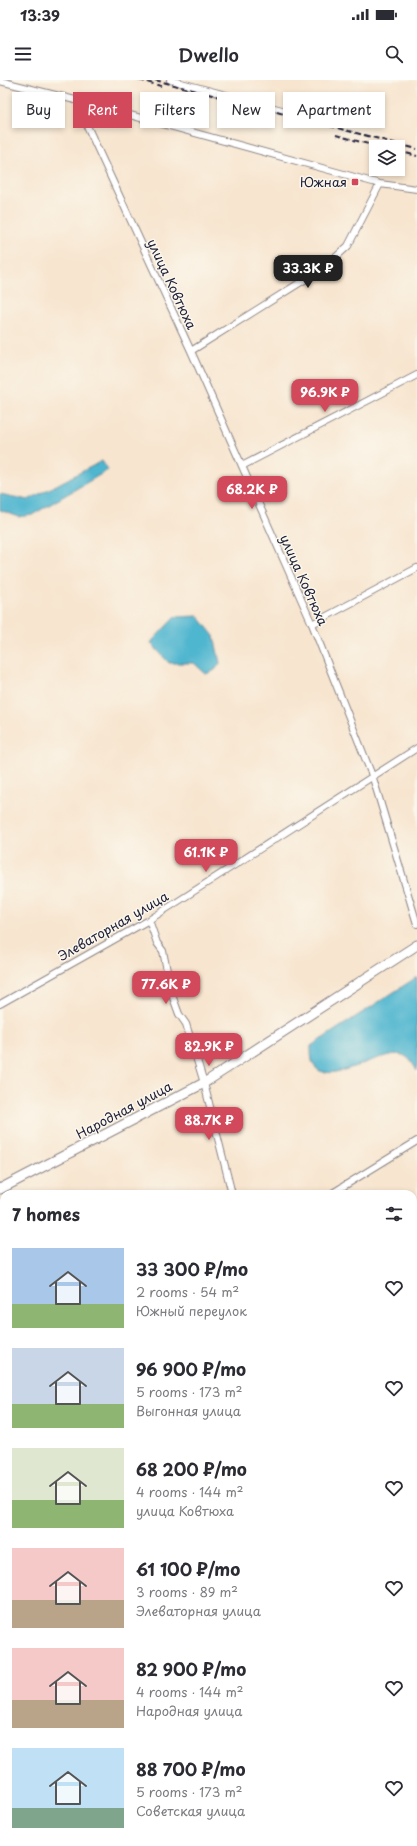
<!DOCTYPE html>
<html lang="en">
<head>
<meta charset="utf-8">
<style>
	:root { --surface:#fff; --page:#f7f7f7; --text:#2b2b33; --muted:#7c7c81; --accent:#d1495b }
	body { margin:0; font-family:"Playpen Sans",sans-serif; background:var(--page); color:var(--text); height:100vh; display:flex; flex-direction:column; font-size:15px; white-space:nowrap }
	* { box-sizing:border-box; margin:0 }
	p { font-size:13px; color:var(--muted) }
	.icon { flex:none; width:22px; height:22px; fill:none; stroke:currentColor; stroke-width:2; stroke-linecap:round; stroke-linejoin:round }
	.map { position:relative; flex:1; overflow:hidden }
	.side { position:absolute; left:0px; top:1110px; width:417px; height:656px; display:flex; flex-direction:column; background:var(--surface); border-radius:12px 12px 0 0; box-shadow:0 2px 6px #0003 }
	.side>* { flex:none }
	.top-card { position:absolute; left:12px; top:12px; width:393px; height:36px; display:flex; gap:8px }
	.tools { position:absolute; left:369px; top:60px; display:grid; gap:8px }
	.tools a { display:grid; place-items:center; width:36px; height:36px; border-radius:0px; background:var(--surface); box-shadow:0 2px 6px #0003; font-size:20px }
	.price { position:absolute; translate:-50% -34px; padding:0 9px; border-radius:8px; background:var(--accent); color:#fff; font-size:13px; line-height:26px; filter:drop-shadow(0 1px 2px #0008) }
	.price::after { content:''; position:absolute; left:50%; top:24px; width:12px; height:9px; margin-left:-6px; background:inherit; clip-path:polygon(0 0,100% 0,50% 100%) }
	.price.on { background:#222; color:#fff }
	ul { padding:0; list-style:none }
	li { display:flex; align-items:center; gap:12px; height:100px; padding:0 12px }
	li span { display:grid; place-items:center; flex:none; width:112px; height:80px; border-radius:0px; color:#555 }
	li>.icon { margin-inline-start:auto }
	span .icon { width:48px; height:48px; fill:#fffc; stroke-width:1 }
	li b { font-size:17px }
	h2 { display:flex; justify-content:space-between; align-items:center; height:48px; padding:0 12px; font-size:17px }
	.pill { padding:0 14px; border-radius:0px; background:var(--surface); box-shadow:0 2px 6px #0003; font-size:14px; line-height:36px }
	.pill.on { background:var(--accent); color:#fff }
	.status { display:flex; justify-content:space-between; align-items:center; height:28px; padding:0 20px; background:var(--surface); direction:ltr }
	.status svg { height:11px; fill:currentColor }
	header { display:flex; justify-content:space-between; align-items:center; height:52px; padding:0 12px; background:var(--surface); font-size:18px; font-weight:600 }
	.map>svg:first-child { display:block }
</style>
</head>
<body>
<div class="status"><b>13:39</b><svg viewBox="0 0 49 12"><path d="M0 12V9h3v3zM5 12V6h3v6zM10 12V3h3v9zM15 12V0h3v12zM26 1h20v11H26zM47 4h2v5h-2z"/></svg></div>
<header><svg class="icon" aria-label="menu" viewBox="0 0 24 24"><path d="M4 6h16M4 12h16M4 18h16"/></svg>Dwello<svg class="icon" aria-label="search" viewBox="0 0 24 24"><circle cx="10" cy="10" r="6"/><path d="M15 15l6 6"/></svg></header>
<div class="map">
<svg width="417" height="1766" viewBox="0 0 417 1766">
	<rect width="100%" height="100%" fill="#fbf7ec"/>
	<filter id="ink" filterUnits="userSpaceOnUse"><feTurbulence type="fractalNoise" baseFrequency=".025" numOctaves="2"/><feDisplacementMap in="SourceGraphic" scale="8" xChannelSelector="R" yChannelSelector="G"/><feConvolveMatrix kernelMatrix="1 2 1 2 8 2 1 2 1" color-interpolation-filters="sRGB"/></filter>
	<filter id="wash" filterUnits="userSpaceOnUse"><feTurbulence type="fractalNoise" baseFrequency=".012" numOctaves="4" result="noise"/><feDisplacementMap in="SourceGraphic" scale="16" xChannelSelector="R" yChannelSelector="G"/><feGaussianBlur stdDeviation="0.9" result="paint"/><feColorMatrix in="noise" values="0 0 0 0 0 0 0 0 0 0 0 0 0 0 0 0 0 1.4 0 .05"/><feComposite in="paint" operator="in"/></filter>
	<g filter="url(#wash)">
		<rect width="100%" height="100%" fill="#f7e5cf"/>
		<path fill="#50b6cf" stroke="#396c85" d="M 102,381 L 108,390 L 32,435 L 19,437 L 0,430 L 0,414 L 28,420 Z
			M 198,536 L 214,556 L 220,583 L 215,590 L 206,594 L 194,583 L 169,583 L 151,563 L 153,560 L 175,537 Z
			M 417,897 L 417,991 C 414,985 410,978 403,975 C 381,968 326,1010 313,984 C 311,979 311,971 311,966 Z"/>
	</g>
	<g filter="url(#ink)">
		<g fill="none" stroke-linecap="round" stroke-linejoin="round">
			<g stroke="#8c8485" stroke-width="8">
				<path id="street" d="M 170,0 L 282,30
					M 0,1 L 79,21 L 380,104 L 417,109
					M 79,21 L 83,37 L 191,271 L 312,544 L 373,698 L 417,844
					M 191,271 L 325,187 L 348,166 L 380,104
					M 242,386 L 417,295
					M 312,544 L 417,488
					M 149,840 L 157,863 L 163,871 L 172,915 L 179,934 L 186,944 L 204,1003 L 232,1114
					M 0,924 L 149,840 L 417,668
					M 331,1114 L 417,1061
					M 0,1299 L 4,1297
					M 413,1304 L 417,1302
					M 0,1500 L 4,1498
					M 413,1546 L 417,1544
					M 0,1585 L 4,1600
					M 413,1751 L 417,1750
					M 10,1766 L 13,1762
					M 381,1766 L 387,1762"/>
			</g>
			<g stroke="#8c8485" stroke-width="11">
				<path id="secondary" d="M 0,1109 L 204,1003 L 417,865"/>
			</g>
			<use href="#street" stroke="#fff" stroke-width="6"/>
			<use href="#secondary" stroke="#fff" stroke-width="9"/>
			<path stroke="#22223b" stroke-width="2" stroke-dasharray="6 3" stroke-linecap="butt" d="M 139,0 L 161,6
				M 155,0 L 417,69
				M 336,55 L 379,67
				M 398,71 L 417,76"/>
		</g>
	</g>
	<rect fill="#d1495b" stroke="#fbf7ec" stroke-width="1.5" x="351" y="98" width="8" height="8" rx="2"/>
	<g text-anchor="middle" stroke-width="3" stroke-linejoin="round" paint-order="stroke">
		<g font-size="13" fill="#22223b" stroke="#fbf7ec" text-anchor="end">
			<text x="347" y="107">Южная</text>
		</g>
		<g font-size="13" fill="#22223b" stroke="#fbf7ec">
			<text transform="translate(172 204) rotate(65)" y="5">улица Ковтюха</text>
			<text transform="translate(304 500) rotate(66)" y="5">улица Ковтюха</text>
			<text transform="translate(113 846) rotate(-30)" y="5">Элеваторная улица</text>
			<text transform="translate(124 1030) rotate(-28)" y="5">Народная улица</text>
		</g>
	</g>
</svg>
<div class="tools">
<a><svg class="icon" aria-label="layers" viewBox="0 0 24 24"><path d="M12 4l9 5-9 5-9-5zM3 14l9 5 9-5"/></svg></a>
</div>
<b class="price on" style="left:308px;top:209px">33.3K ₽</b>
<b class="price" style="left:325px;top:333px">96.9K ₽</b>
<b class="price" style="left:252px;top:430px">68.2K ₽</b>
<b class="price" style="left:206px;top:793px">61.1K ₽</b>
<b class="price" style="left:166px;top:925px">77.6K ₽</b>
<b class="price" style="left:209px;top:987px">82.9K ₽</b>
<b class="price" style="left:209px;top:1061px">88.7K ₽</b>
<div class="top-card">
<a class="pill">Buy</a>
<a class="pill on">Rent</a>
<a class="pill">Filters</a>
<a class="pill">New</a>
<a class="pill">Apartment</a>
</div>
<section class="side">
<h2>7 homes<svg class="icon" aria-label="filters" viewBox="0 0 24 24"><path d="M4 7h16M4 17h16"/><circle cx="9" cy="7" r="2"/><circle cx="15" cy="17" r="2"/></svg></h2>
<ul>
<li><span style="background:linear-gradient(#a9c7e8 70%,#8fb573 0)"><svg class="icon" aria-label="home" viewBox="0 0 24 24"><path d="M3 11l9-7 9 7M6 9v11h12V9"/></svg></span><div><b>33 300 ₽/mo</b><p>2 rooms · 54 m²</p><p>Южный переулок</p></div><svg class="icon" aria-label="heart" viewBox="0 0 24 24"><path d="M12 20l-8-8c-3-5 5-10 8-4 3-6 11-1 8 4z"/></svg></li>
<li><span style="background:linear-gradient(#c9d6e8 70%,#8fb573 0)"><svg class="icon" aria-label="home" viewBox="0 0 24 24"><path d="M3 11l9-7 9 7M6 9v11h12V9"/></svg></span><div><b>96 900 ₽/mo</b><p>5 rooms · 173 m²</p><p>Выгонная улица</p></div><svg class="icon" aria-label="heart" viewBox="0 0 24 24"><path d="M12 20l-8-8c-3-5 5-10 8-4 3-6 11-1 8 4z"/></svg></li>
<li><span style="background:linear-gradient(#dfe7d0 65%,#8fb573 0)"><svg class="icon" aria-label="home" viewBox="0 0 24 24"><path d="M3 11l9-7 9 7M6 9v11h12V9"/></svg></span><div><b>68 200 ₽/mo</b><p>4 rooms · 144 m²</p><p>улица Ковтюха</p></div><svg class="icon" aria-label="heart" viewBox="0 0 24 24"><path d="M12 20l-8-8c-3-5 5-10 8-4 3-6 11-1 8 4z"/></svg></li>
<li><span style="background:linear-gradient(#f6c9c9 65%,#b9a48a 0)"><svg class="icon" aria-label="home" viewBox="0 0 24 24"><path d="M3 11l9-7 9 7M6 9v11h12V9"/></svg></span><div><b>61 100 ₽/mo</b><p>3 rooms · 89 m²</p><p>Элеваторная улица</p></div><svg class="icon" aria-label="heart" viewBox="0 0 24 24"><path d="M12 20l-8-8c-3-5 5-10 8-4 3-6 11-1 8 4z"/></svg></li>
<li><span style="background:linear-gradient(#f6c9c9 65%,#b9a48a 0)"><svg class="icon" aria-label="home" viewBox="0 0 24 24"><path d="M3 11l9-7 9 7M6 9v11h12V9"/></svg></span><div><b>82 900 ₽/mo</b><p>4 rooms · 144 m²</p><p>Народная улица</p></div><svg class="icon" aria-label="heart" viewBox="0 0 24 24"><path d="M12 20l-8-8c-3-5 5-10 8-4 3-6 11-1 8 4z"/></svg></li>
<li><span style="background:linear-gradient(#bfe0f5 75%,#7fa58c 0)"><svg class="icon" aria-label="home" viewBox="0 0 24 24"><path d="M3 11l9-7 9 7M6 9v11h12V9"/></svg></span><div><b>88 700 ₽/mo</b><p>5 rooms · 173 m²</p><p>Советская улица</p></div><svg class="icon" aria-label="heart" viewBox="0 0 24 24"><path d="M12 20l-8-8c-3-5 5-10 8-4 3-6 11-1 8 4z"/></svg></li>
</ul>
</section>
</div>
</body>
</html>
